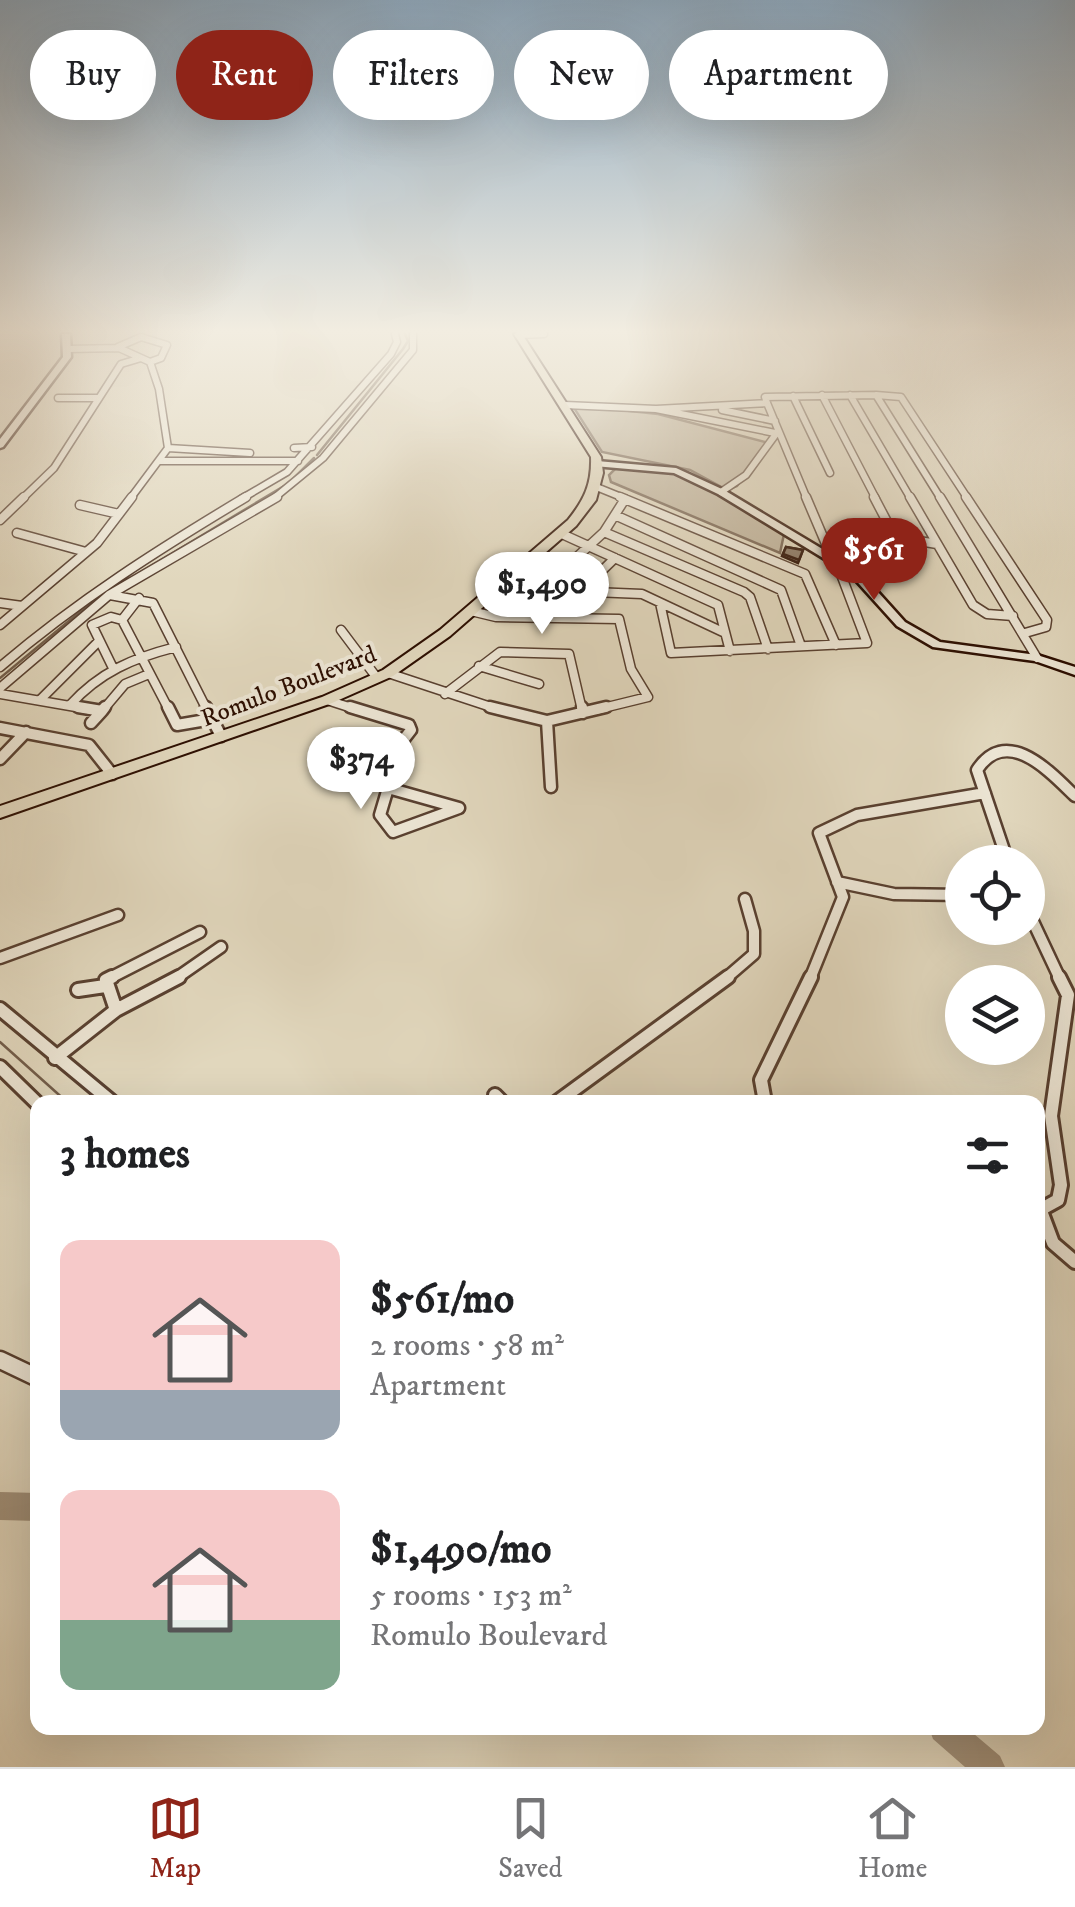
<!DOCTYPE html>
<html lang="en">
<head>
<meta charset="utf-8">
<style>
	:root { --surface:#fff; --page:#f2f2f2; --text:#202124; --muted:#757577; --line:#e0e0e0; --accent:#8f2418 }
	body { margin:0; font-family:"IM FELL DW Pica",serif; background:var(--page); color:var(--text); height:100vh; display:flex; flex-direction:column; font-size:38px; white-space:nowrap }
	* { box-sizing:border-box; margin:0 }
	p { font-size:32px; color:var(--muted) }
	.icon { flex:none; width:55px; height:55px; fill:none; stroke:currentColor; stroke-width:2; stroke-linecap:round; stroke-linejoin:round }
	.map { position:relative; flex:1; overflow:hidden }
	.side { position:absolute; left:30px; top:1095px; width:1015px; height:640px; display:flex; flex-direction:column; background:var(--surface); border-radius:20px; box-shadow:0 10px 40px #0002 }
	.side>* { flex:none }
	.top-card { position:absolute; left:30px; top:30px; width:1015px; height:90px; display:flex; gap:20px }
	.controls { position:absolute; left:945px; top:845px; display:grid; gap:20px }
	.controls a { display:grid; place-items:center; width:100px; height:100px; border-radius:50%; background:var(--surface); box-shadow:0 10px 40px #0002; font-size:50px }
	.price { position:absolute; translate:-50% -85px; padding:0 22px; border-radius:35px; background:#fff; color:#222; font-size:32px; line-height:65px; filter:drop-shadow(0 2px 5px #0008) }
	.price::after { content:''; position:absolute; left:50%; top:60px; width:30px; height:22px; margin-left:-15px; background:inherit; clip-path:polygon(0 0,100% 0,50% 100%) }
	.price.on { background:var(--accent); color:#fff }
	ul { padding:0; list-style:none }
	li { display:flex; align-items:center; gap:30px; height:250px; padding:0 30px }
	li span { display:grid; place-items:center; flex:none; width:280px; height:200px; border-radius:20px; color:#555 }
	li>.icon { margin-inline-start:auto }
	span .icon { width:120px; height:120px; fill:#fffc; stroke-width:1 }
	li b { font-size:42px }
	h2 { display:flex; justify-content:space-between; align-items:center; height:120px; padding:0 30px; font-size:42px }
	.pill { padding:0 35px; border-radius:45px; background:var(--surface); box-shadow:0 10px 40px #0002; font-size:35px; line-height:90px }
	.pill.on { background:var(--accent); color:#fff }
	.dock { display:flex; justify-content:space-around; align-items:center; height:140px; border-top:2px solid var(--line); background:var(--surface); font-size:28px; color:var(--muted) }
	.dock a { display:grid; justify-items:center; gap:5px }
	.dock .on { color:var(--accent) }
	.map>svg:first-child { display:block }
</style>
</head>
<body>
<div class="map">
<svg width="1075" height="1767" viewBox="0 0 1075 1767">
	<rect width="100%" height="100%" fill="#e1d7bd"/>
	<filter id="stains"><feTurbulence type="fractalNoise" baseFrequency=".002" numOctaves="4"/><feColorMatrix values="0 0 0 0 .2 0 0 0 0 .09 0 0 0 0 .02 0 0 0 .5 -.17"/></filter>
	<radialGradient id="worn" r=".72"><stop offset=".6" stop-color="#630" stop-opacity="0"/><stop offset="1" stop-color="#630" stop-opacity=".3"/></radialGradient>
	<path fill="#c2b59d" stroke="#77624f" stroke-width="2.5" d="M 592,407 L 658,414 L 769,443 L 737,486 L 727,490 L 690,470 L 602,452 L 574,408 Z
		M 616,468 L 671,471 L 699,482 L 784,534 L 780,553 L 611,482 L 609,475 Z"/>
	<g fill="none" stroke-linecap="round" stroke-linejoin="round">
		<path stroke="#735e4b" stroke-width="2.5" d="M 317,455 L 403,349 L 408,341 L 405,334
			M 294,478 L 314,458
			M 0,678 L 93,601 L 284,486
			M 0,1042 L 67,1102"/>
		<path fill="#a3937d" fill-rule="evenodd" d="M 0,1492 L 38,1493 L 38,1521 L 0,1520 Z
			M 929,1728 L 967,1728 L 1000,1756 L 1005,1767 L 965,1767 L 933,1739 Z"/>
		<g stroke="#594030" stroke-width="9">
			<path id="street-far4" d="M 518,335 L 544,334
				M 118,347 L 141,337 L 167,345 L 161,358 L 150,362
				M 68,349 L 119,348 L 150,362 L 159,389 L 168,448 L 130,499
				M 822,395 L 876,499
				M 850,395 L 911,499
				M 876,395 L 901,397 L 968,499
				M 793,396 L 830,473
				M 58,398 L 99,398
				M 767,403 L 765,397 L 876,395 L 941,499
				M 565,405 L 656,409 L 780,434
				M 656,409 L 767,403 L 807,499
				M 722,410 L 775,421
				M 168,448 L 250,453
				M 294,448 L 312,447
				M 159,461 L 298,461
				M 594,486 L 626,499
				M 721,492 L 746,475 L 776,434
				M 22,499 L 54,468 L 121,364 L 141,358
				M 241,499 L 287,472 L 391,354 L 397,342 L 395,334
				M 273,499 L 323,458 L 413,350 L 413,334"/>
		</g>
		<g stroke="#594030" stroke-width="11">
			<path id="street-far3" d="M 620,497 L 805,574 L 836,645
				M 806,497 L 832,558
				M 874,497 L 895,537 L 937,544
				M 910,497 L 973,605 L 987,614 L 1013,616
				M 940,497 L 1037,658
				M 966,497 L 1047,620 L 1046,627 L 1025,633
				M 80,505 L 119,514
				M 617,516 L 781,590 L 801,646
				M 0,520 L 24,497
				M 604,532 L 744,592 L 750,597 L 768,649
				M 17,533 L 86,552
				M 562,534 L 718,605 L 730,651
				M 498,588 L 642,594 L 725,633
				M 540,591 L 604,532 L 625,499
				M 581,591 L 615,558
				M 110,595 L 153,603 L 207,710
				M 0,603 L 22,606
				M 660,603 L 671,653 L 867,643 L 836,561
				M 471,611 L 496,617 L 619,619 L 631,669 L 648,697 L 595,710
				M 122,620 L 169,710
				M 122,620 L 139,598
				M 0,625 L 97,543 L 132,497
				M 341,630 L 377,678
				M 112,666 L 92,625 L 111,617 L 122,620
				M 479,666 L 539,684
				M 0,667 C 77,601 159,549 246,497
				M 388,673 L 500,710
				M 0,688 L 109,595 L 277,497
				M 0,694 L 93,710
				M 445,694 L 500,652 L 569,654 L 582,710
				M 40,700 L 99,641
				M 327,700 L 358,710
				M 70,705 C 100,672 133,658 176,647
				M 103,710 L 125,684 L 149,674"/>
		</g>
		<g stroke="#594030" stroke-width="15">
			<path id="street-far2" d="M 78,707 L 102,711 L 105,707
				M 168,707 L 177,725 L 212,719
				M 206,707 L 221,736
				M 350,707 L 409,725 L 411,730 L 380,770 L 388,788 L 459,808
				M 490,707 L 547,721 L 606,707
				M 582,707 L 583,713
				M 547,721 L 551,787
				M 91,723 L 102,711
				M 0,728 L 89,745 L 112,774
				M 0,759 L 26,732
				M 388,788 L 380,815 L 393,832 L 459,808
				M 1008,862 L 977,770 C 1007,724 1051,773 1075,796
				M 837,882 L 894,894 L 962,895
				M 1028,911 L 1060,979
				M 0,958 L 118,915
				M 108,979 L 200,932
				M 175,979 L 221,947
				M 725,979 L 754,954 L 754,931 L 745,899
				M 810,979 L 843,897 L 819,833 L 857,815 L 985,793"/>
		</g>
		<g stroke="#594030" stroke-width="18">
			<path id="street-far1" d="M 112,977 L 106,980 L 116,1010
				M 78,990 L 105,986
				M 0,1009 L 112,1102
				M 55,1058 L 116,1010 L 179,977
				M 0,1067 L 38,1104
				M 495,1095 L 502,1102
				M 557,1102 L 728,977
				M 765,1102 L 761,1080 L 811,977
				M 1038,1211 L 1058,1200 L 1061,1185 L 1051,1116 L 1068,995 L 1059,977
				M 1041,1211 L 1053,1243 L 1075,1262"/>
		</g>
		<g stroke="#594030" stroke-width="21">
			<path id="street" d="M 0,1360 L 38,1378"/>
		</g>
		<g stroke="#2c0e01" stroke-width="5">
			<path id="secondary" d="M 62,334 L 70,334 L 71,357 L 3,447 L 0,448 L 0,439 L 63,357 Z
				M 597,461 L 676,468 L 724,490 L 859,571 L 905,622 L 940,642 L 1037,655 L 1075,667 L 1075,675 L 1035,661 L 933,647 L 897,626 L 851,575 L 718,494 L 674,473 L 594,466 L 593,464 Z"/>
		</g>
		<g stroke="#2c0e01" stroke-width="4">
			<path id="highway" d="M 514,334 L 522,334 L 601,457 L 603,473 L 596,500 L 576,526 L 450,636 L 393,676 L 332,703 L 0,818 L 0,806 L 322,697 L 383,670 L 440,630 L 568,520 C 584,500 592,484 591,457 Z"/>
		</g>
		<use href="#street-far4" stroke="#ece5d4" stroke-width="6"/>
		<use href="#street-far3" stroke="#ece5d4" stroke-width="8"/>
		<use href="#street-far2" stroke="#ece5d4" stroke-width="10"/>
		<use href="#street-far1" stroke="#ece5d4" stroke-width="12"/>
		<use href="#street" stroke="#ece5d4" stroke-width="16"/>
		<use href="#secondary" fill="#ece5d4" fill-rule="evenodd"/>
		<use href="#highway" fill="#e1d7bd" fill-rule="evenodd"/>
	</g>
	<path fill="#765" stroke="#2c0e01" stroke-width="2.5" d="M 786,547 L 803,550 L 798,563 L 782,556 Z"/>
	<path fill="#8a7763" stroke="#2c0e01" stroke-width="2.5" d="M 786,547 L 803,550 L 799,560 L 783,554 Z"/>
	<linearGradient id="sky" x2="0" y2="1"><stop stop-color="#8ca7bd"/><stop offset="0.57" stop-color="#f2ede1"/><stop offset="1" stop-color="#f2ede1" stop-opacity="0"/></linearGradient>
	<rect width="1075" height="581" fill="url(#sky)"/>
	<g text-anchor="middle" stroke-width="8" stroke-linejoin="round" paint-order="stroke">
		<g font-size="25" fill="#2c0e01" stroke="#ece5d4">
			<text transform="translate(288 685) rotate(-21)" y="9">Romulo Boulevard</text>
		</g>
	</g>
	<rect width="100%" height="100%" filter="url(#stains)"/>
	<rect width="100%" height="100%" fill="url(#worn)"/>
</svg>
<div class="controls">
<a><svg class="icon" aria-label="locate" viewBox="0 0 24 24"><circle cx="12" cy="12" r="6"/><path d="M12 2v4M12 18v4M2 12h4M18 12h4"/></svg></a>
<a><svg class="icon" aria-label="layers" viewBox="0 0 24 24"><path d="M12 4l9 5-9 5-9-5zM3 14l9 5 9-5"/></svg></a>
</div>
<b class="price on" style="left:874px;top:603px">$561</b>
<b class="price" style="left:542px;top:637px">$1,490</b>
<b class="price" style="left:361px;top:812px">$374</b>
<div class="top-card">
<a class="pill">Buy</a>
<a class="pill on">Rent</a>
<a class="pill">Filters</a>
<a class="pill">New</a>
<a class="pill">Apartment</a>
</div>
<section class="side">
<h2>3 homes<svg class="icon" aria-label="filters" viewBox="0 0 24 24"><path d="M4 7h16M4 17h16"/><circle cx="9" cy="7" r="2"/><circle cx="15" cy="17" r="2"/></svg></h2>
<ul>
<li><span style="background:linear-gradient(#f6c9c9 75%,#9aa5b1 0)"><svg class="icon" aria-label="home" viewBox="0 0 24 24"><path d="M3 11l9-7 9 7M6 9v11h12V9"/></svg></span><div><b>$561/mo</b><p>2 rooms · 58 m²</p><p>Apartment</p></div></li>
<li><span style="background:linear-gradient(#f6c9c9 65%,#7fa58c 0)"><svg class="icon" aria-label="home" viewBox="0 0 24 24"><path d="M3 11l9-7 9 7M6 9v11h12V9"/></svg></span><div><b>$1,490/mo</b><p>5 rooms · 153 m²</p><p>Romulo Boulevard</p></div></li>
</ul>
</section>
</div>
<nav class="dock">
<a class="on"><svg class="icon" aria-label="map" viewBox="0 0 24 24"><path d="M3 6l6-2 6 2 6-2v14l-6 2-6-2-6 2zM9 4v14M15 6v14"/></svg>Map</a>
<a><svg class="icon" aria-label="saved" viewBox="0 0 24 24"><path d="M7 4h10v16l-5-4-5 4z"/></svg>Saved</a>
<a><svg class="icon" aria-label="home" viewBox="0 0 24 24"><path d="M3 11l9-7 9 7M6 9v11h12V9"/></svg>Home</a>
</nav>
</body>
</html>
